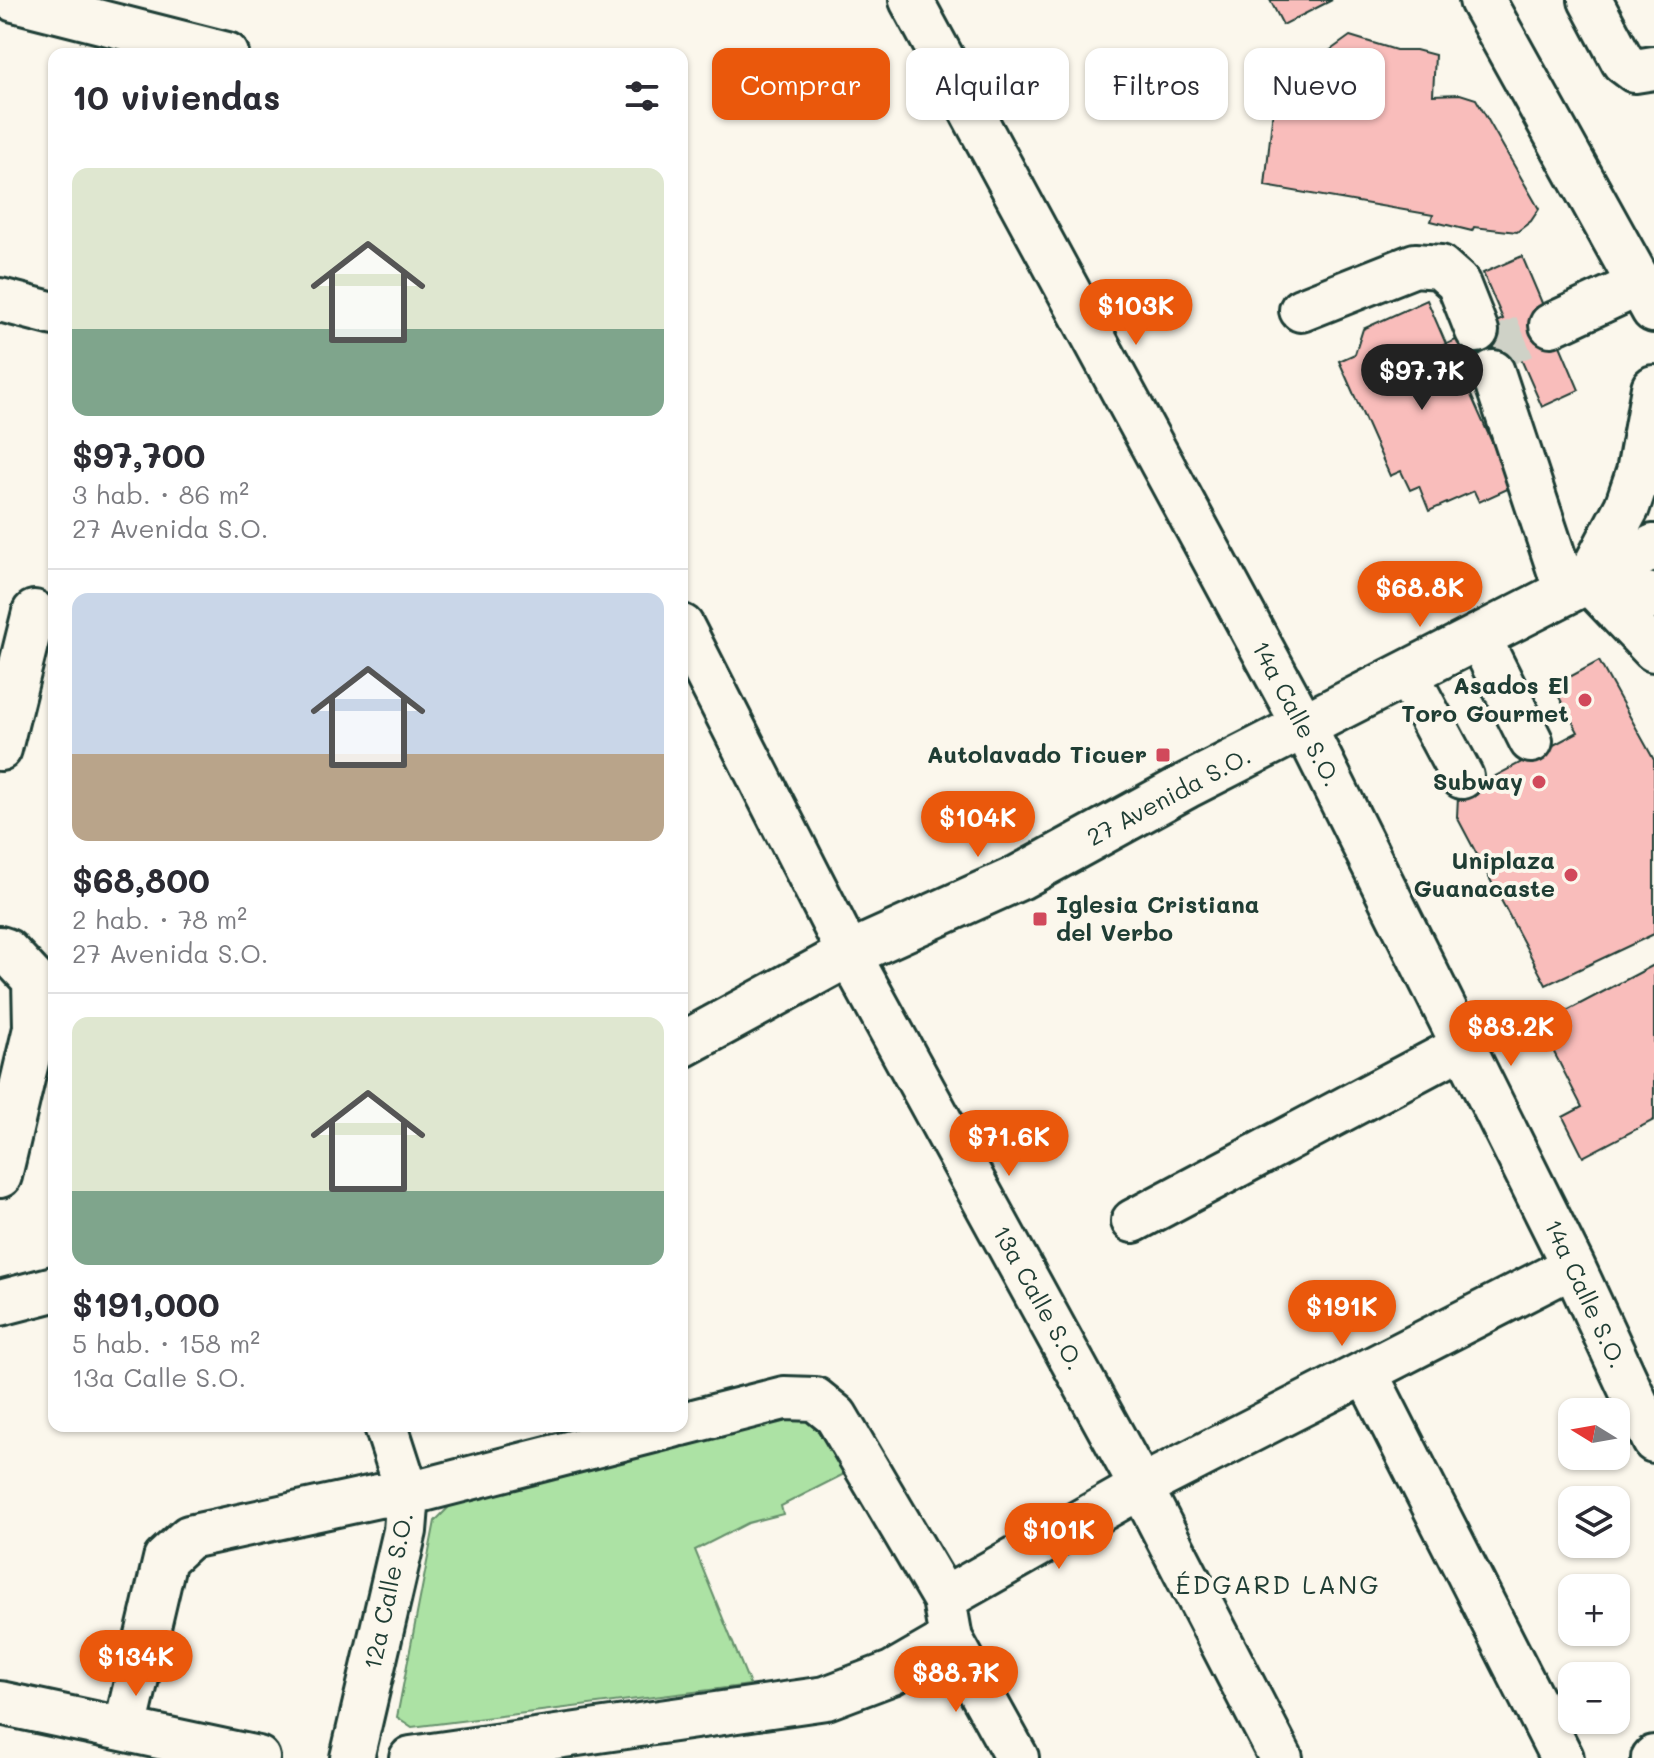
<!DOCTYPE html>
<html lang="es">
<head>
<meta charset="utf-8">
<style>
	:root { --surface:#fff; --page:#f2f2f3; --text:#2b2b33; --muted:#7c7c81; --line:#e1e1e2; --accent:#ea580c }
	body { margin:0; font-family:Mali,sans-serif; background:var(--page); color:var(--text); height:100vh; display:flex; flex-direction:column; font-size:30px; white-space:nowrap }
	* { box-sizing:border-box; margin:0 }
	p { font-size:26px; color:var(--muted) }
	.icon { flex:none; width:44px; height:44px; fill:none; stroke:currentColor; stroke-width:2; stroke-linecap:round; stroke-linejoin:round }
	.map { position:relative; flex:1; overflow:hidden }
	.panel { position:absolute; left:48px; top:48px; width:640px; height:1384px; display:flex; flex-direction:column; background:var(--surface); border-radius:16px; box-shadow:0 2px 6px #0004 }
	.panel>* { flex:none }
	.banner { position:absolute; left:712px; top:48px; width:760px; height:72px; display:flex; gap:16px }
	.needle { width:52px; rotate:281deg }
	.fabs { position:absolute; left:1558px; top:1398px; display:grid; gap:16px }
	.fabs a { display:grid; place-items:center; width:72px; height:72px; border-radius:16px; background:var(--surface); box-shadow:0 2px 6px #0004; font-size:40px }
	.price { position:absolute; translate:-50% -68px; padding:0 18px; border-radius:28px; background:var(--accent); color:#fff; font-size:26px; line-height:52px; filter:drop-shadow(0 2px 4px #0008) }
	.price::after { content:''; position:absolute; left:50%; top:48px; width:24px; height:18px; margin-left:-12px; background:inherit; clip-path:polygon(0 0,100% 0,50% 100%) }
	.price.current { background:#222; color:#fff }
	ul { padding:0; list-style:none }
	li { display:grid; align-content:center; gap:16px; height:424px; padding:0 24px }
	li+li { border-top:2px solid var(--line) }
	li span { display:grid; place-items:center; height:248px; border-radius:16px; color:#555 }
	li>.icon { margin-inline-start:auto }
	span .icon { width:144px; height:144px; fill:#fffc; stroke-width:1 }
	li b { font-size:34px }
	h2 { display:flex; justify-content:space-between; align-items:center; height:96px; padding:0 24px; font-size:34px }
	.tag { padding:0 28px; border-radius:16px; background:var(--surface); box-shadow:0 2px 6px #0004; font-size:28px; line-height:72px }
	.tag.current { background:var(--accent); color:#fff }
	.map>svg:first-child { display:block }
</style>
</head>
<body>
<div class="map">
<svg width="1654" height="1758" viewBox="0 0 1654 1758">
	<rect width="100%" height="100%" fill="#fbf7ec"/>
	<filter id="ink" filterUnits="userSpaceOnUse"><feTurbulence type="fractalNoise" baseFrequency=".0125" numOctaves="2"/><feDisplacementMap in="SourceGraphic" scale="16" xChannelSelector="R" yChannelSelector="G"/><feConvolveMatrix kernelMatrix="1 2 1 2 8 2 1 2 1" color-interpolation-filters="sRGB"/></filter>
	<g filter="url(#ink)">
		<path fill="#ace2a4" stroke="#66906c" stroke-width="2" d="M 806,1405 L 850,1471 L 781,1506 L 783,1514 L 748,1523 L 695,1550 L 750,1685 L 412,1727 L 397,1717 L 435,1521 L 470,1486 Z"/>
		<path fill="#f9bdbb" stroke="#1f3d34" stroke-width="2" d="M 1270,0 L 1332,0 L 1283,25 Z
			M 1350,36 L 1396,50 L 1416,50 L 1435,55 L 1433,95 L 1460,94 L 1476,99 L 1539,209 L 1531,221 L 1517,232 L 1474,227 L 1472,231 L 1431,221 L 1433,215 L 1265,186 L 1275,90 Z
			M 1522,256 L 1579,390 L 1542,407 L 1521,359 L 1449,391 L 1431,351 L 1503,319 L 1483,273 Z
			M 1427,300 L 1446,344 L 1431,351 L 1449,391 L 1466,384 L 1512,487 L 1479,502 L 1474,491 L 1429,511 L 1419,486 L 1410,490 L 1401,471 L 1390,476 L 1339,361 L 1355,354 L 1363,329 Z
			M 1599,661 L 1654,760 L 1654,934 L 1546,985 L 1457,817 L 1458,796 L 1578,732 L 1553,686 Z
			M 1654,965 L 1654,1120 L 1583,1157 L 1563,1117 L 1582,1107 L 1540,1025 Z"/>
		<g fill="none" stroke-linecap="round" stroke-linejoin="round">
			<path stroke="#cfd2c7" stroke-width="42" stroke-dasharray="42 21" stroke-linecap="butt" d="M 1486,353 L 1551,325"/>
			<g stroke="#1f3d34" stroke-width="48">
				<path id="minor" d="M 14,0 L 227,54
					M 911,0 L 1304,726 L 1573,1266 L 1654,1441
					M 1590,0 L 1623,62 L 1635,71 L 1654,68
					M 0,300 L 54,314
					M 1301,310 L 1415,265 L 1440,267 L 1458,283 L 1477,331
					M 1551,325 L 1640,284
					M 1493,372 L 1566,592
					M 1588,581 L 1654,650
					M 682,626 L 849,954 L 1141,1487 L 1281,1758
					M 1479,637 L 1531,741
					M 1407,674 L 1462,777
					M 0,749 L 34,612
					M 0,948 L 6,950 L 34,980 L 35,1028 L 0,1176
					M 1133,1221 L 1463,1046
					M 1366,1373 L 1562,1758
					M 944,1599 L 1141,1487 L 1573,1266
					M 951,1639 L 1017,1758
					M 0,1703 L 258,1758
					M 125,1729 L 165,1559 L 189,1537 L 378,1496 L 408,1494 L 673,1426
					M 352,1758 L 405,1531 L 408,1494 L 386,1426
					M 411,1758 L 826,1698 L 892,1673 L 951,1639 L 944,1599 L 836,1416 L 815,1399 L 784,1398 L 682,1424
					M 1653,1758 L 1654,1757"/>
			</g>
			<g stroke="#1f3d34" stroke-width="50">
				<path id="major" d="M 682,1045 L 849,954 L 1020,877 L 1186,786 L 1654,547
					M 0,1303 L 54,1289"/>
			</g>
			<g stroke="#1f3d34" stroke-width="50">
				<path id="highway" d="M 1482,0 L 1654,310
					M 1654,388 L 1639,472 L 1627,507 L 1588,581 L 1654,597"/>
			</g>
			<use href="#minor" stroke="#fbf7ec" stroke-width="42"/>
			<use href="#major" stroke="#fbf7ec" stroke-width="44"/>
			<use href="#highway" stroke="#fbf7ec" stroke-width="44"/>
		</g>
	</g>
	<g fill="#d1495b" stroke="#fbf7ec" stroke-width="3">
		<circle cx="1585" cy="700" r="8"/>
		<rect x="1155" y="747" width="16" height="16" rx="4"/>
		<circle cx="1539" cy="782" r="8"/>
		<circle cx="1571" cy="875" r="8"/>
		<rect x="1032" y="911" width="16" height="16" rx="4"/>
	</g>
	<g text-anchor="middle" stroke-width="8" stroke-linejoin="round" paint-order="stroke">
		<g font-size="24" font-weight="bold" fill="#1f3d34" stroke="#fbf7ec" text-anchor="end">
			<text x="1569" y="694">Asados El<tspan x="1569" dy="28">Toro Gourmet</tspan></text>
			<text x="1147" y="763">Autolavado Ticuer</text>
			<text x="1523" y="790">Subway</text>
			<text x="1555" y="869">Uniplaza<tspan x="1555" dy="28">Guanacaste</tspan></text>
			<text x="1056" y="913" text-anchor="start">Iglesia Cristiana<tspan x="1056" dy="28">del Verbo</tspan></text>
		</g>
		<g font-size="24" fill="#1f3d34" stroke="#fbf7ec">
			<text transform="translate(1296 714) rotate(62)" y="8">14a Calle S.O.</text>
			<text transform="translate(1169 797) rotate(-28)" y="8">27 Avenida S.O.</text>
			<text transform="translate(1585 1294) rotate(65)" y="8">14a Calle S.O.</text>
			<text transform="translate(1038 1298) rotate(61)" y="8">13a Calle S.O.</text>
			<text transform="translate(389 1591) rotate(-78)" y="8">12a Calle S.O.</text>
		</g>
		<g font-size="26" letter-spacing="2" fill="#1f3d34" stroke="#fbf7ec">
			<text x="1278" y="1594">ÉDGARD LANG</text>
		</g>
	</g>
</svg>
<div class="fabs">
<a><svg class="needle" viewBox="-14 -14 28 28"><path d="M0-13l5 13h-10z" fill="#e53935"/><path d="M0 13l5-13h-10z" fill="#7c7c81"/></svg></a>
<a><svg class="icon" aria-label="layers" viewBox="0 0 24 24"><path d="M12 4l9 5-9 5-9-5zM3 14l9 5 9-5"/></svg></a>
<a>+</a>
<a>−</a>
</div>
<b class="price" style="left:1136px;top:347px">$103K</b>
<b class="price current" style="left:1422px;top:412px">$97.7K</b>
<b class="price" style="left:1420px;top:629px">$68.8K</b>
<b class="price" style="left:978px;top:859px">$104K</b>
<b class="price" style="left:1511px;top:1068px">$83.2K</b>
<b class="price" style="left:1009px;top:1178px">$71.6K</b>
<b class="price" style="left:1342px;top:1348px">$191K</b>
<b class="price" style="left:1059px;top:1571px">$101K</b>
<b class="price" style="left:136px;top:1698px">$134K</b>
<b class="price" style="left:956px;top:1714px">$88.7K</b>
<div class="banner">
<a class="tag current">Comprar</a>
<a class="tag">Alquilar</a>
<a class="tag">Filtros</a>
<a class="tag">Nuevo</a>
</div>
<section class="panel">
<h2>10 viviendas<svg class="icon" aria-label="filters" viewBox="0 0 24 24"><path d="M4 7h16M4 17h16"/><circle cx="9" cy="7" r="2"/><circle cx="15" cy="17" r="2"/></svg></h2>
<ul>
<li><span style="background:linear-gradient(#dfe7d0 65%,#7fa58c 0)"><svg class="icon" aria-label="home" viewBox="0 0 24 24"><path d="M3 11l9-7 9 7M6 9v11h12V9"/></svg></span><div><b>$97,700</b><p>3 hab. · 86 m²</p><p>27 Avenida S.O.</p></div></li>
<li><span style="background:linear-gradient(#c9d6e8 65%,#b9a48a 0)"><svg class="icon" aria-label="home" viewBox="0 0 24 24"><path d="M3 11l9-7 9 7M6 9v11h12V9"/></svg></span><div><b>$68,800</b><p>2 hab. · 78 m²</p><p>27 Avenida S.O.</p></div></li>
<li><span style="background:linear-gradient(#dfe7d0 70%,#7fa58c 0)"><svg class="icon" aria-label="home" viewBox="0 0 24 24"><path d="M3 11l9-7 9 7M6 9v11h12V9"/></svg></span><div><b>$191,000</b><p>5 hab. · 158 m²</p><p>13a Calle S.O.</p></div></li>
</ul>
</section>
</div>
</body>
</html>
